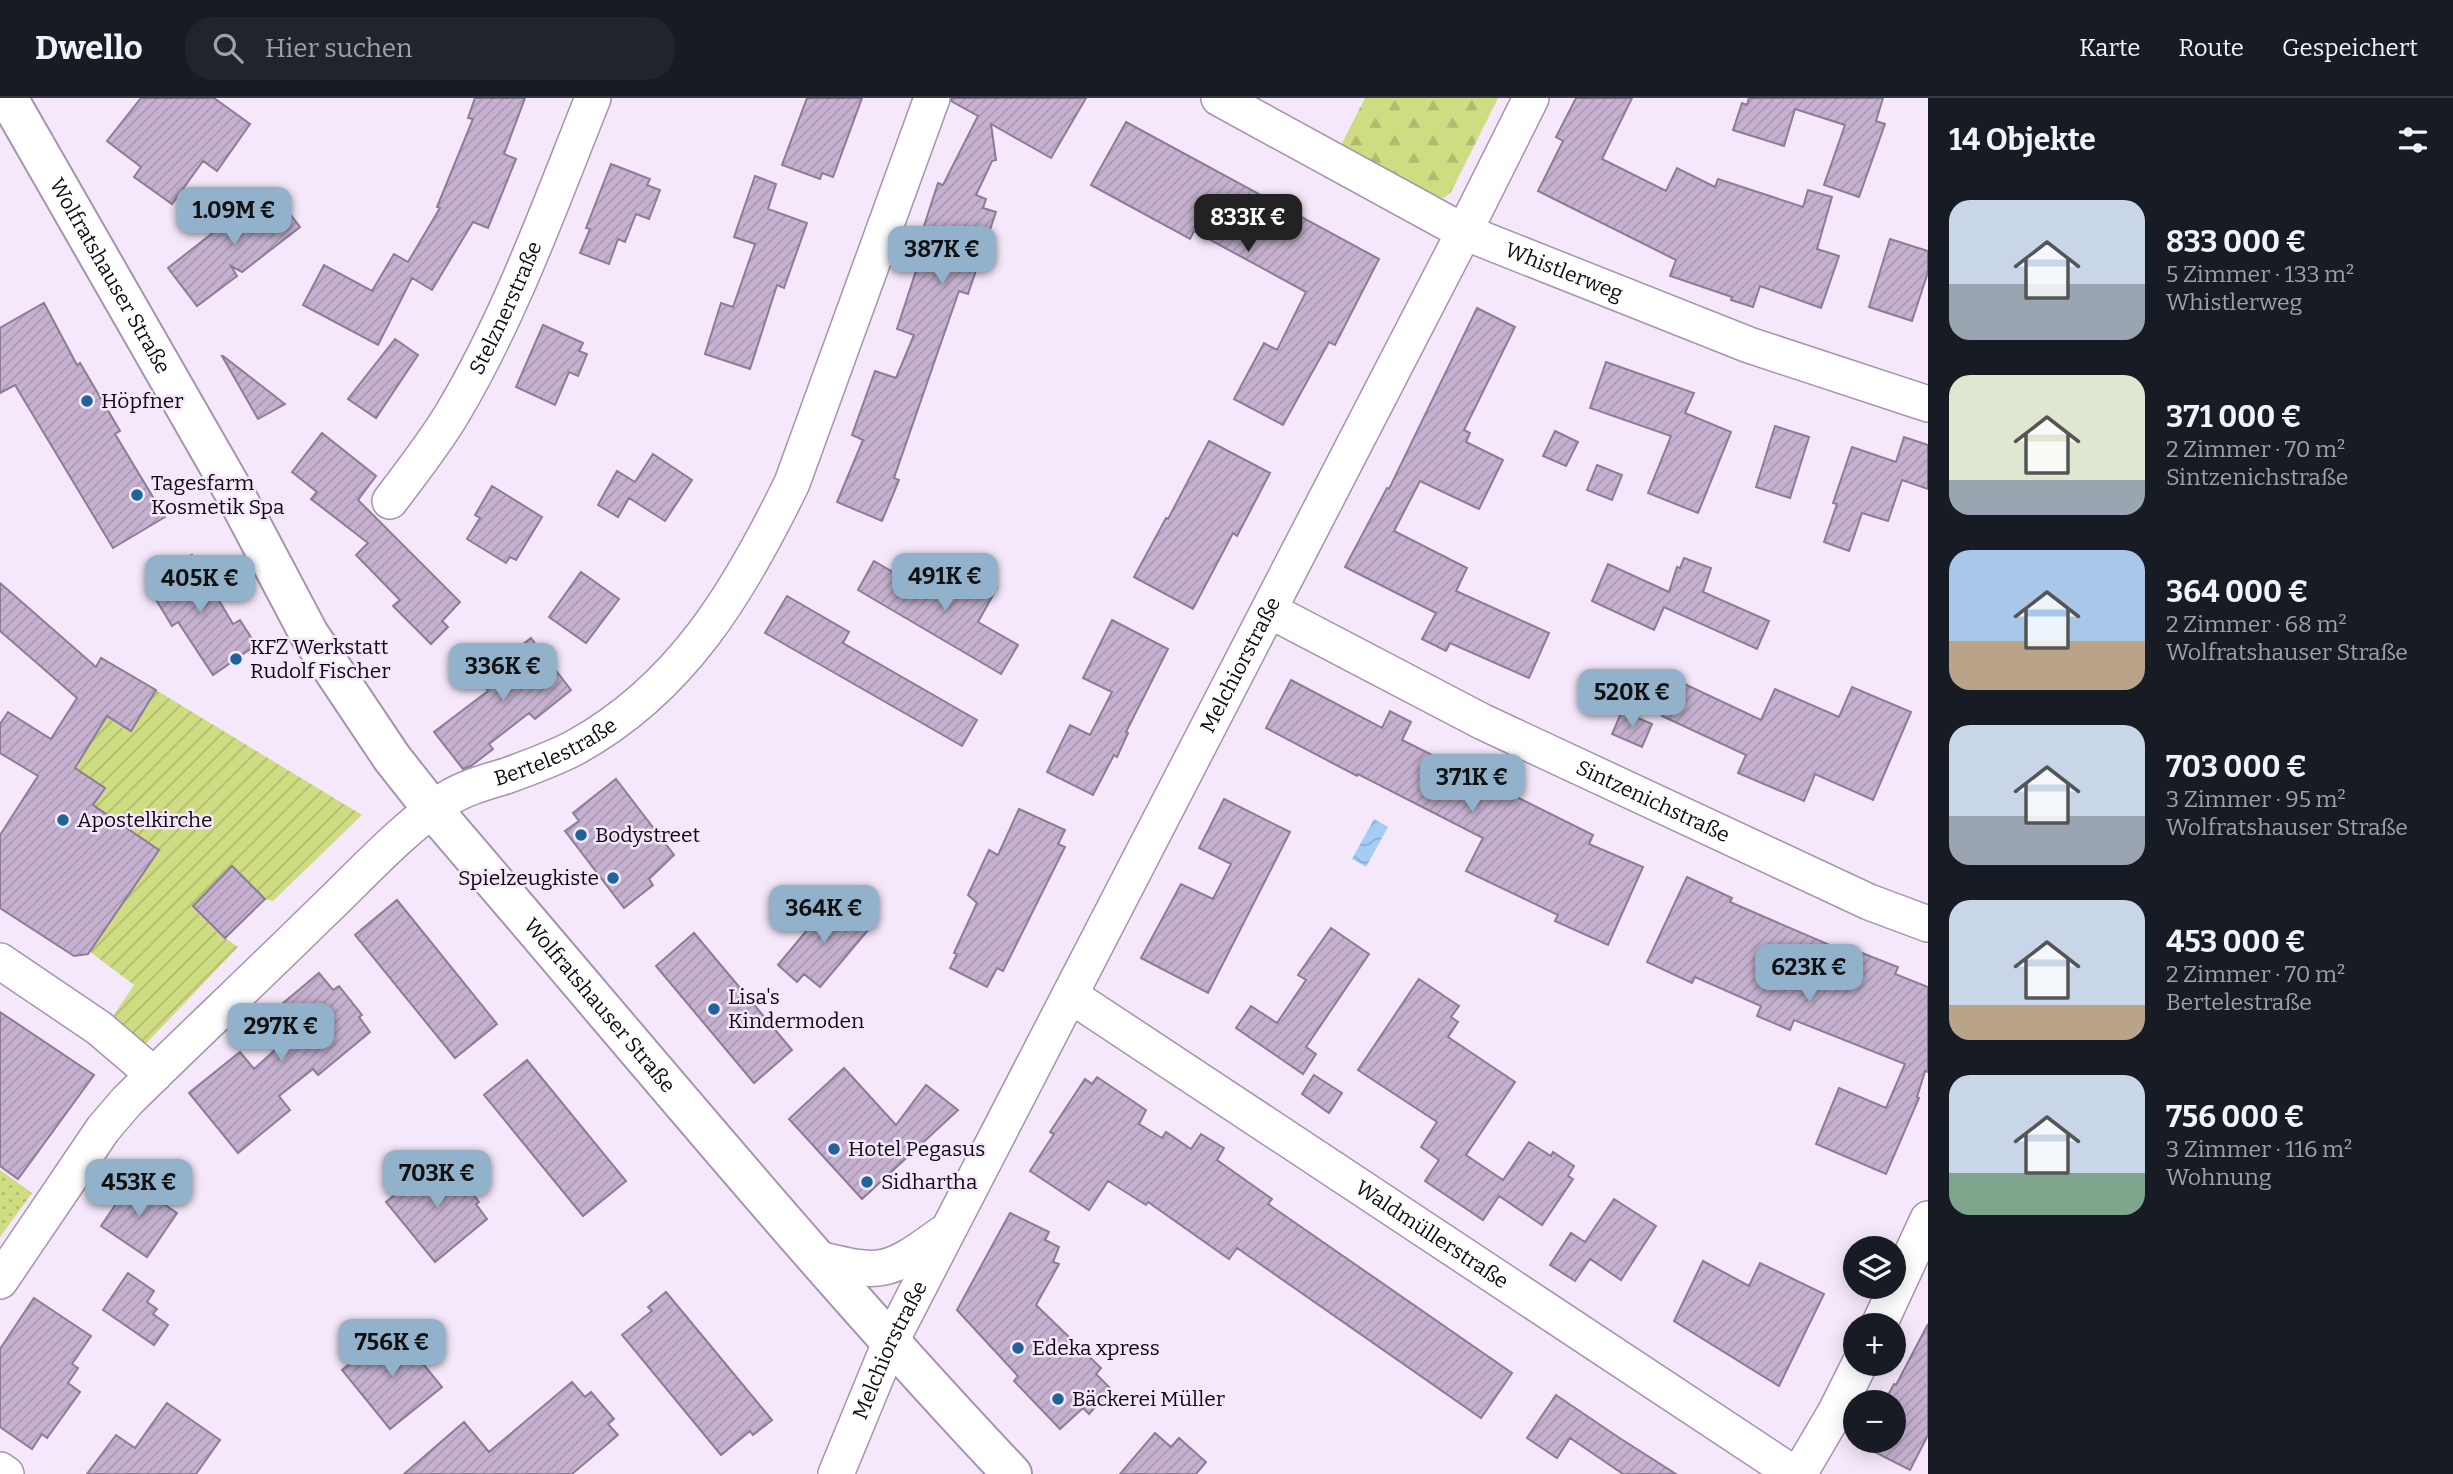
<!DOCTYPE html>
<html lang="de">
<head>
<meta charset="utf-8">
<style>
	:root { --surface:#171b24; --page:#20242c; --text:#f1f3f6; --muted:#9ea1a6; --line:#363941; --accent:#92b2cc }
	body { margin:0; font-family:Bitter,serif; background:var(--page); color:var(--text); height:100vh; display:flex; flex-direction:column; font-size:26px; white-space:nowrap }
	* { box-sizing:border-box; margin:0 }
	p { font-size:23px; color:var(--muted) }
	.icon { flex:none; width:38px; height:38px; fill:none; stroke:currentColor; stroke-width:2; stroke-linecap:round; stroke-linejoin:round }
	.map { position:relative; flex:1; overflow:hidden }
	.drawer { display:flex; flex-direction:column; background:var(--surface); width:525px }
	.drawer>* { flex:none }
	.controls { position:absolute; left:1843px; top:1138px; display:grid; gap:14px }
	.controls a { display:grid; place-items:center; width:63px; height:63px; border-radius:50%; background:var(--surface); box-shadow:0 4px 18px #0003; font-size:35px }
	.price { position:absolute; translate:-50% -60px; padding:0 16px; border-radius:14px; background:var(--accent); color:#111; font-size:23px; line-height:46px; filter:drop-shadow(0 2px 4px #0008) }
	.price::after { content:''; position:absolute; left:50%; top:42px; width:21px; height:16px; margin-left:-10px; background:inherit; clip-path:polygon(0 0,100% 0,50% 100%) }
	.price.current { background:#222; color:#fff }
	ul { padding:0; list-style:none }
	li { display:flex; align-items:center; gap:21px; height:175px; padding:0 21px }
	li span { display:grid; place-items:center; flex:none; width:196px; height:140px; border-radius:21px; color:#555 }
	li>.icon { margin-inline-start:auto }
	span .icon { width:84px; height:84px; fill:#fffc; stroke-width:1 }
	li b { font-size:30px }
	h2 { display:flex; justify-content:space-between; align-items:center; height:84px; padding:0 21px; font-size:30px }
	header { display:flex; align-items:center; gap:42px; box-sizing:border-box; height:98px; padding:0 35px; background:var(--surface); border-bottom:2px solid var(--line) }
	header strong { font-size:33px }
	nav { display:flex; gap:38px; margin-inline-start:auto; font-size:24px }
	.search { width:490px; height:63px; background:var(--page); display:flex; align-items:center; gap:18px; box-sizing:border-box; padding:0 24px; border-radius:28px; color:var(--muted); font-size:26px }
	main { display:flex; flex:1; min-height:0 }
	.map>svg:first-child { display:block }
</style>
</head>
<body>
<header>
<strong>Dwello</strong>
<div class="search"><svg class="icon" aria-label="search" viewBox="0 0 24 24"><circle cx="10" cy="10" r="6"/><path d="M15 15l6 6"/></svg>Hier suchen</div>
<nav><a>Karte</a><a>Route</a><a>Gespeichert</a></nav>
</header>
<main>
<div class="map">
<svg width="1928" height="1376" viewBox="0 0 1928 1376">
	<defs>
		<pattern id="grass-dots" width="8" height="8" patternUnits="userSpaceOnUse" patternTransform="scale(1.75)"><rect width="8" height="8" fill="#cedc82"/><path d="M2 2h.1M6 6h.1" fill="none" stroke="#b0bb6f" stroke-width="1.8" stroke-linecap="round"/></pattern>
		<pattern id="forest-firs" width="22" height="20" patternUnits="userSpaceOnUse" patternTransform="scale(1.75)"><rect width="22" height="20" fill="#cedc82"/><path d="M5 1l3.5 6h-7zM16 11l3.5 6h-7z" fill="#b0bb6f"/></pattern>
		<pattern id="garden-furrows" width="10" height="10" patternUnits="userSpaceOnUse" patternTransform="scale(1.75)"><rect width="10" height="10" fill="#cedc82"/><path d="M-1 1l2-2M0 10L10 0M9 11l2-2" fill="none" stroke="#b0bb6f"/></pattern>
		<pattern id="water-waves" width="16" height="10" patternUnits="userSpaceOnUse" patternTransform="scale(1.75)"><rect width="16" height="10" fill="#a4ccf4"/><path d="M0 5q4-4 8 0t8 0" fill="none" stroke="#8caed0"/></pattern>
		<pattern id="building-hatch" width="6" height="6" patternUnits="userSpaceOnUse" patternTransform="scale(1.75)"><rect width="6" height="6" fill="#c6b2d0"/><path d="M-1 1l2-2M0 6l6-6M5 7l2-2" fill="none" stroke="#a998b2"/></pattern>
	</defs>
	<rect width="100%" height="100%" fill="#f5e8fb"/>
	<path fill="url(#grass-dots)" d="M 0,1072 L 32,1095 L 0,1139 Z"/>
	<path fill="url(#forest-firs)" d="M 1365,0 L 1498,0 L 1451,94 L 1444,100 L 1436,98 L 1341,47 Z"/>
	<path fill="url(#garden-furrows)" d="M 156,592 L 362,717 L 273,803 L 265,801 L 232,769 L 193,807 L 225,840 L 238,849 L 138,954 L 107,927 L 134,887 L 89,853 L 159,752 L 93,707 L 104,690 L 75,670 L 107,618 L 131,633 Z"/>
	<path fill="url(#water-waves)" d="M 1374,721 L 1388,729 L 1366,769 L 1352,761 Z"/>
	<path fill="url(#building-hatch)" stroke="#8e7b97" stroke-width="2" d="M 141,0 L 214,0 L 250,26 L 217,73 L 203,63 L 172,106 L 134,79 L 141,69 L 107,43 Z
		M 475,0 L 525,0 L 504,56 L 516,61 L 488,130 L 473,124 L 432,192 L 412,180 L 378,247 L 303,207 L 324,167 L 372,193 L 394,156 L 408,164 L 440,110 L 437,109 L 473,21 L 468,20 Z
		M 807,0 L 862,0 L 833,79 L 822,75 L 820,81 L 782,67 Z
		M 952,0 L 1086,0 L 1051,60 L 991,26 L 996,62 L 992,63 L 976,97 L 986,101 L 983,110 L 996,114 L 968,196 L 959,193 L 894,380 L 899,382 L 882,423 L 837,404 L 863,342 L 852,337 L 875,273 L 896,280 L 914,237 L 897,231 L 928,136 L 922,134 L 938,85 L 943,87 L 978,18 L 951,3 Z
		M 1576,0 L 1632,0 L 1602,61 L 1666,93 L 1677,70 L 1715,89 L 1718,81 L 1803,109 L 1808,92 L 1832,99 L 1817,151 L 1839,158 L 1821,210 L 1760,188 L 1753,209 L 1731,202 L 1732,199 L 1670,178 L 1676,162 L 1538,93 L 1563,43 L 1556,39 Z
		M 1749,0 L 1883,0 L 1876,23 L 1885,26 L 1859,99 L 1824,87 L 1845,27 L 1795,11 L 1784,48 L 1733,32 L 1742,5 L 1747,7 Z
		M 1126,24 L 1379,161 L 1335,247 L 1329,244 L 1283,327 L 1234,301 L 1264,245 L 1277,252 L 1306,194 L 1194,133 L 1190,141 L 1091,87 Z
		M 611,66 L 650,81 L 647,87 L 660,92 L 649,121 L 636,116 L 625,144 L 618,141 L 609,166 L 580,155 L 590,131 L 586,130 Z
		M 755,78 L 776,86 L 768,111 L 807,125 L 784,190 L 777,187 L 750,271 L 705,256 L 721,205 L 733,209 L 755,146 L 734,139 Z
		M 270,90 L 300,129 L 242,174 L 231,168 L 237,178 L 197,208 L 168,170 Z
		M 1890,141 L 1928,153 L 1928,174 L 1912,223 L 1869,209 Z
		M 44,205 L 77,267 L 80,265 L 120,333 L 115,336 L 165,419 L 113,450 L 15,287 L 0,295 L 0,230 Z
		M 1477,210 L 1515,229 L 1464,332 L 1470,335 L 1466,344 L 1503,362 L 1479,411 L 1420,383 L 1394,433 L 1467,470 L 1456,493 L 1549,535 L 1529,580 L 1450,545 L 1446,553 L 1422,541 L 1436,515 L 1345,469 L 1387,390 L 1389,391 Z
		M 543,227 L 583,245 L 579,253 L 587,256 L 578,278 L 569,274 L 555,307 L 516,289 Z
		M 395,241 L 418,257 L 376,320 L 348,301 Z
		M 222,258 L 223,258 L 285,306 L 258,321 Z
		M 1606,264 L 1694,295 L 1685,315 L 1731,334 L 1698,415 L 1648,395 L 1671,338 L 1590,310 Z
		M 1775,328 L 1809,339 L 1790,400 L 1756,389 Z
		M 1555,333 L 1578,344 L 1566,368 L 1543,358 Z
		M 322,335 L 376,378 L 358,402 L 460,504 L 442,523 L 448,529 L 431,546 L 393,508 L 400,502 L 356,457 L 368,445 L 311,401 L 317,394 L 292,374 Z
		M 1904,339 L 1928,347 L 1928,391 L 1902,382 L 1888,423 L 1862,415 L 1849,453 L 1824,444 L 1837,406 L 1833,405 L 1852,349 L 1896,364 Z
		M 1209,343 L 1270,375 L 1237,438 L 1233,435 L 1193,511 L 1134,479 L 1166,420 L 1168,421 Z
		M 653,356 L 692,382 L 665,423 L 629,400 L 618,419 L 598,407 L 617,373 L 635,384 Z
		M 1597,367 L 1622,377 L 1612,402 L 1587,392 Z
		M 492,388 L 542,419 L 516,462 L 510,459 L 506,465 L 467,441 L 480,420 L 475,417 Z
		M 192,457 L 233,526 L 240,522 L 256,547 L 213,577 L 178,524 L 172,528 L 146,485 Z
		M 1684,460 L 1711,470 L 1703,494 L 1769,523 L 1757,551 L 1664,509 L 1654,532 L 1592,503 L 1608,466 L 1669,494 L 1677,469 L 1680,470 Z
		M 874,463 L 943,503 L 961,470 L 997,490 L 978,524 L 1018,547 L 1001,576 L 858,492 Z
		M 581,474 L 619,501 L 586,545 L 549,519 Z
		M 0,485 L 96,569 L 101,560 L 156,592 L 131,633 L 107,618 L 75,670 L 105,690 L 93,707 L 159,752 L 88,856 L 74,858 L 0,810 L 0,737 L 38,678 L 0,655 L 0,626 L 8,614 L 51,641 L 77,600 L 0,533 Z
		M 787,498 L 849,534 L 843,545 L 977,622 L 962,648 L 765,535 Z
		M 1112,522 L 1168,551 L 1126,634 L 1128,635 L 1117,659 L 1114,657 L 1093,697 L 1047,674 L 1070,627 L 1090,637 L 1112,594 L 1083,580 Z
		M 531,540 L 571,592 L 535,621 L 529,615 L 489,646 L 493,651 L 471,668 L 463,671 L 434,634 L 488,593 L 479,581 Z
		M 1291,582 L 1382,630 L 1390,613 L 1411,624 L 1402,642 L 1593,737 L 1589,746 L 1643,769 L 1608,847 L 1555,823 L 1558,817 L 1466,773 L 1483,740 L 1358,676 L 1357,678 L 1266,630 Z
		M 1678,583 L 1761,622 L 1775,591 L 1839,619 L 1852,589 L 1911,614 L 1873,702 L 1815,676 L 1804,703 L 1738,675 L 1746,657 L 1662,618 Z
		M 1622,613 L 1652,626 L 1642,649 L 1612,636 Z
		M 616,681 L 674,757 L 649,781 L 653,787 L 624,810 L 565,733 L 579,723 L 573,715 Z
		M 1224,701 L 1290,734 L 1208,895 L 1141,860 L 1181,786 L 1213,801 L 1231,766 L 1199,750 Z
		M 1019,711 L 1065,732 L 1058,746 L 1065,749 L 1003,873 L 997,870 L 987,889 L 950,870 L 957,856 L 954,855 L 977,805 L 968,797 L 989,752 L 998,757 Z
		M 232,768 L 265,801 L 225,840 L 193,808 Z
		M 1687,779 L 1732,800 L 1730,804 L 1855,858 L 1857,853 L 1898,869 L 1895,876 L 1928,889 L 1928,974 L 1925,973 L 1917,999 L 1919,1000 L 1886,1076 L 1816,1046 L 1839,990 L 1886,1010 L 1905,966 L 1794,922 L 1790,932 L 1757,918 L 1761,908 L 1695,879 L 1692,885 L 1647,864 Z
		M 833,801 L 868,832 L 820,889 L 804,876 L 797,884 L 778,867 Z
		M 397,802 L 497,926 L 455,960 L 355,837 Z
		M 1331,830 L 1369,856 L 1306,949 L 1316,956 L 1303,976 L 1236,930 L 1251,908 L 1277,925 L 1306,882 L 1298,877 Z
		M 694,835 L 792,952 L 754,985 L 656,868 Z
		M 319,875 L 333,892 L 339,888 L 362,917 L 359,919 L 370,934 L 318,977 L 313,971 L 279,998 L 290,1012 L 238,1055 L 189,995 L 240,954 L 254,971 L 288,940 L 269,917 Z
		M 1419,881 L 1459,908 L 1451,919 L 1458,924 L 1448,939 L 1515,984 L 1466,1057 L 1503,1082 L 1529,1044 L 1551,1058 L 1553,1054 L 1574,1068 L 1568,1078 L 1573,1081 L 1542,1127 L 1499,1098 L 1483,1122 L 1425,1083 L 1439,1062 L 1421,1049 L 1437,1024 L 1358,972 Z
		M 0,914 L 94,977 L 18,1081 L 0,1068 Z
		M 527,962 L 626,1083 L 583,1118 L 484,997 Z
		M 844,970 L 896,1027 L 926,987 L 958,1012 L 862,1101 L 789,1021 Z
		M 1314,977 L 1342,995 L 1329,1015 L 1302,996 Z
		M 1097,979 L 1146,1012 L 1139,1026 L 1162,1040 L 1166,1034 L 1191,1051 L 1201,1036 L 1224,1050 L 1217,1062 L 1272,1101 L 1268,1106 L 1512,1275 L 1481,1320 L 1237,1150 L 1229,1161 L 1148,1104 L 1146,1107 L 1108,1083 L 1089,1112 L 1030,1073 L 1054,1036 L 1050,1034 L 1085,981 L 1092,986 Z
		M 437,1062 L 451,1080 L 456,1075 L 479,1104 L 476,1106 L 487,1121 L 435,1164 L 386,1104 Z
		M 131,1084 L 177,1115 L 147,1159 L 101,1128 Z
		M 1614,1101 L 1656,1128 L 1621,1182 L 1590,1161 L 1575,1183 L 1550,1167 L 1571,1135 L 1585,1144 Z
		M 1010,1115 L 1049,1134 L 1045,1142 L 1059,1149 L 1053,1164 L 1059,1166 L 1036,1207 L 1101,1270 L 1096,1276 L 1111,1291 L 1089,1316 L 1083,1310 L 1060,1331 L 1014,1283 L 1018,1278 L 957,1212 Z
		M 1703,1163 L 1749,1188 L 1760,1165 L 1824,1196 L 1779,1288 L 1674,1223 Z
		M 128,1175 L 154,1193 L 147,1204 L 157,1211 L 153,1216 L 168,1227 L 154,1247 L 103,1212 Z
		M 666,1194 L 772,1322 L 753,1337 L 750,1333 L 721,1357 L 622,1237 L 652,1213 L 648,1209 Z
		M 34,1200 L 91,1238 L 72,1266 L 78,1270 L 68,1285 L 80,1294 L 47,1340 L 42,1336 L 32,1351 L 0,1329 L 0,1251 Z
		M 1928,1226 L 1928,1337 L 1910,1372 L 1861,1347 L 1864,1342 L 1894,1342 L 1894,1304 L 1884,1304 L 1894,1286 L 1896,1287 Z
		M 394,1230 L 442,1289 L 390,1331 L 342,1272 Z
		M 572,1284 L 585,1299 L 591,1294 L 614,1321 L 608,1326 L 618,1337 L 572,1376 L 404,1376 L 464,1324 L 489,1354 Z
		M 1556,1297 L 1618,1339 L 1676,1376 L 1623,1376 L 1570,1340 L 1557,1360 L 1527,1340 Z
		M 167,1305 L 220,1342 L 196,1376 L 87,1376 L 116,1337 L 135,1350 Z
		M 1155,1335 L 1171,1349 L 1179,1340 L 1206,1364 L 1196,1376 L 1120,1376 Z"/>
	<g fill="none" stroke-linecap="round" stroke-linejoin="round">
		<g stroke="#a693b0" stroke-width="38">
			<g id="minor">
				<path id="s1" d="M 1219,0 L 1464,134 L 1749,247 L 1928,306"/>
				<path id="s2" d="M 390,403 C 411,375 434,346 452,316 C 511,217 550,107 593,0"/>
				<path id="s3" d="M 1269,512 L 1483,624 L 1869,804 L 1928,826"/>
				<path d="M 0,863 L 99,930 L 154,977"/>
				<path id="s4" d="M 1070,897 L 1794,1376"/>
				<path d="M 815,1160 C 881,1177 887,1176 942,1136"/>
				<path id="s5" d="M 0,1183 L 103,1031 L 127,1003 C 191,940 257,878 321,815 C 361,777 400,733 447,701 C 464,690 486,684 506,678 C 528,670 553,661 574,650 C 682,591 740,492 792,385 L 932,0"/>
				<path d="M 1879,1227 L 1928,1121"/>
				<path d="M 0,1372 L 6,1376"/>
				<path id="s6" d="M 836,1376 L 890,1245 L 1464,134 L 1531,0"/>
				<path d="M 1799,1376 L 1836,1313 L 1860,1265"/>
			</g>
		</g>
		<g stroke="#a693b0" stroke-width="42">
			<g id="major">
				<path id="s7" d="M 8,0 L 235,396 L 309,536 L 392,660 L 433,712 C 625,935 810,1162 1012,1376"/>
			</g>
		</g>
		<use href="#minor" stroke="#fff" stroke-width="35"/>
		<use href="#major" stroke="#fff" stroke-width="38"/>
	</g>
	<g fill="#1f6398" stroke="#f5e8fb" stroke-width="2.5">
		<circle cx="87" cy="303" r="7"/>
		<circle cx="137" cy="397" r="7"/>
		<circle cx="236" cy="561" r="7"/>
		<circle cx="63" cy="722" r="7"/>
		<circle cx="581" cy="737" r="7"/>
		<circle cx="613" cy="780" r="7"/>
		<circle cx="714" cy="911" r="7"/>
		<circle cx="834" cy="1051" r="7"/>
		<circle cx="867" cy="1084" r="7"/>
		<circle cx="1018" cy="1250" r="7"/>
		<circle cx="1058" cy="1301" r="7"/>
	</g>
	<g text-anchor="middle" stroke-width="5" stroke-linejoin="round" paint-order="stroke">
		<g font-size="21" fill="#100913" stroke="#f5e8fb">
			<text dy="7" stroke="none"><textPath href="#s1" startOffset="387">Whistlerweg</textPath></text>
			<text dy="7" stroke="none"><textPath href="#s7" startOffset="205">Wolfratshauser Straße</textPath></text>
			<text dy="7" stroke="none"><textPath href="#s2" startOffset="226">Stelznerstraße</textPath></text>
			<text dy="7" stroke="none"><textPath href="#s6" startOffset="905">Melchiorstraße</textPath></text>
			<text dy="7" stroke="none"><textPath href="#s5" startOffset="779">Bertelestraße</textPath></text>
			<text dy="7" stroke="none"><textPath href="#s3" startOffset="429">Sintzenichstraße</textPath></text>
			<text dy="7" stroke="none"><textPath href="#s7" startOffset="1087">Wolfratshauser Straße</textPath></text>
			<text dy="7" stroke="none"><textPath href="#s4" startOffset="434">Waldmüllerstraße</textPath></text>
			<text dy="7" stroke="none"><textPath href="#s6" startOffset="135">Melchiorstraße</textPath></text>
		</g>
		<g font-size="21" fill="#100913" stroke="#f5e8fb" text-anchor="start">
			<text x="101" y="310">Höpfner</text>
			<text x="151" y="392">Tagesfarm<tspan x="151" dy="24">Kosmetik Spa</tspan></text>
			<text x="250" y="556">KFZ Werkstatt<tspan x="250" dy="24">Rudolf Fischer</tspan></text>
			<text x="77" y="729">Apostelkirche</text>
			<text x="595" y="744">Bodystreet</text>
			<text x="599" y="787" text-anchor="end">Spielzeugkiste</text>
			<text x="728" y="906">Lisa's<tspan x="728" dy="24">Kindermoden</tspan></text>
			<text x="848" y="1058">Hotel Pegasus</text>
			<text x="881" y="1091">Sidhartha</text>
			<text x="1032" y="1257">Edeka xpress</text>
			<text x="1072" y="1308">Bäckerei Müller</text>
		</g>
	</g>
</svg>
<div class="controls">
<a><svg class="icon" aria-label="layers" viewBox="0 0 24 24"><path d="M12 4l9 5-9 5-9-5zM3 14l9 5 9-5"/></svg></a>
<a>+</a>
<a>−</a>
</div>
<b class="price" style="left:234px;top:149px">1.09M €</b>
<b class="price current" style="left:1248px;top:156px">833K €</b>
<b class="price" style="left:942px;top:188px">387K €</b>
<b class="price" style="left:945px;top:515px">491K €</b>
<b class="price" style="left:200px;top:517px">405K €</b>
<b class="price" style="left:503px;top:605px">336K €</b>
<b class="price" style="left:1632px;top:631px">520K €</b>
<b class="price" style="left:1472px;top:716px">371K €</b>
<b class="price" style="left:824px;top:847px">364K €</b>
<b class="price" style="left:1809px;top:906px">623K €</b>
<b class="price" style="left:281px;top:965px">297K €</b>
<b class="price" style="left:437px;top:1112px">703K €</b>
<b class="price" style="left:139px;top:1121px">453K €</b>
<b class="price" style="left:392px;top:1281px">756K €</b>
</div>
<section class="drawer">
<h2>14 Objekte<svg class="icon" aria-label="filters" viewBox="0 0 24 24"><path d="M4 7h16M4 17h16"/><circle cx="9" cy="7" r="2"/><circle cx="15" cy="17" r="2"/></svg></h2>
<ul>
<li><span style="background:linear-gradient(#c9d6e8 60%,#9aa5b1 0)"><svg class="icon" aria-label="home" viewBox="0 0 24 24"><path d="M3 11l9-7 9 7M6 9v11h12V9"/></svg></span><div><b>833 000 €</b><p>5 Zimmer · 133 m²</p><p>Whistlerweg</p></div></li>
<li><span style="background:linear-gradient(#dfe7d0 75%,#9aa5b1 0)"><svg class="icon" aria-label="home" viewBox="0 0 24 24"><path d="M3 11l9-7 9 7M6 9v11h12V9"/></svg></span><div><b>371 000 €</b><p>2 Zimmer · 70 m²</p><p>Sintzenichstraße</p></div></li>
<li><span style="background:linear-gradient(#a9c7e8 65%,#b9a48a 0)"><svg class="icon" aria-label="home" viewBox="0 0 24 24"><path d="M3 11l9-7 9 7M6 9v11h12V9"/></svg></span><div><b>364 000 €</b><p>2 Zimmer · 68 m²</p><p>Wolfratshauser Straße</p></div></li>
<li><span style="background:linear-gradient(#c9d6e8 65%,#9aa5b1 0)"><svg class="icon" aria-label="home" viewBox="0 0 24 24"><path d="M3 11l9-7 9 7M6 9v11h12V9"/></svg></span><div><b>703 000 €</b><p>3 Zimmer · 95 m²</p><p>Wolfratshauser Straße</p></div></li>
<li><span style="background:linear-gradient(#c9d6e8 75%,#b9a48a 0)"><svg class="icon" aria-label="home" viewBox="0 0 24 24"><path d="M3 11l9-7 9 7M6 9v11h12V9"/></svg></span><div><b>453 000 €</b><p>2 Zimmer · 70 m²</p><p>Bertelestraße</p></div></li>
<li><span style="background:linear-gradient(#c9d6e8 70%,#7fa58c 0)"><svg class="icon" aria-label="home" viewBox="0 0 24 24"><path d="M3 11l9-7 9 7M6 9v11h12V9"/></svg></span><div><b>756 000 €</b><p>3 Zimmer · 116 m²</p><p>Wohnung</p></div></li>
</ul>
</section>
</main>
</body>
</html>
